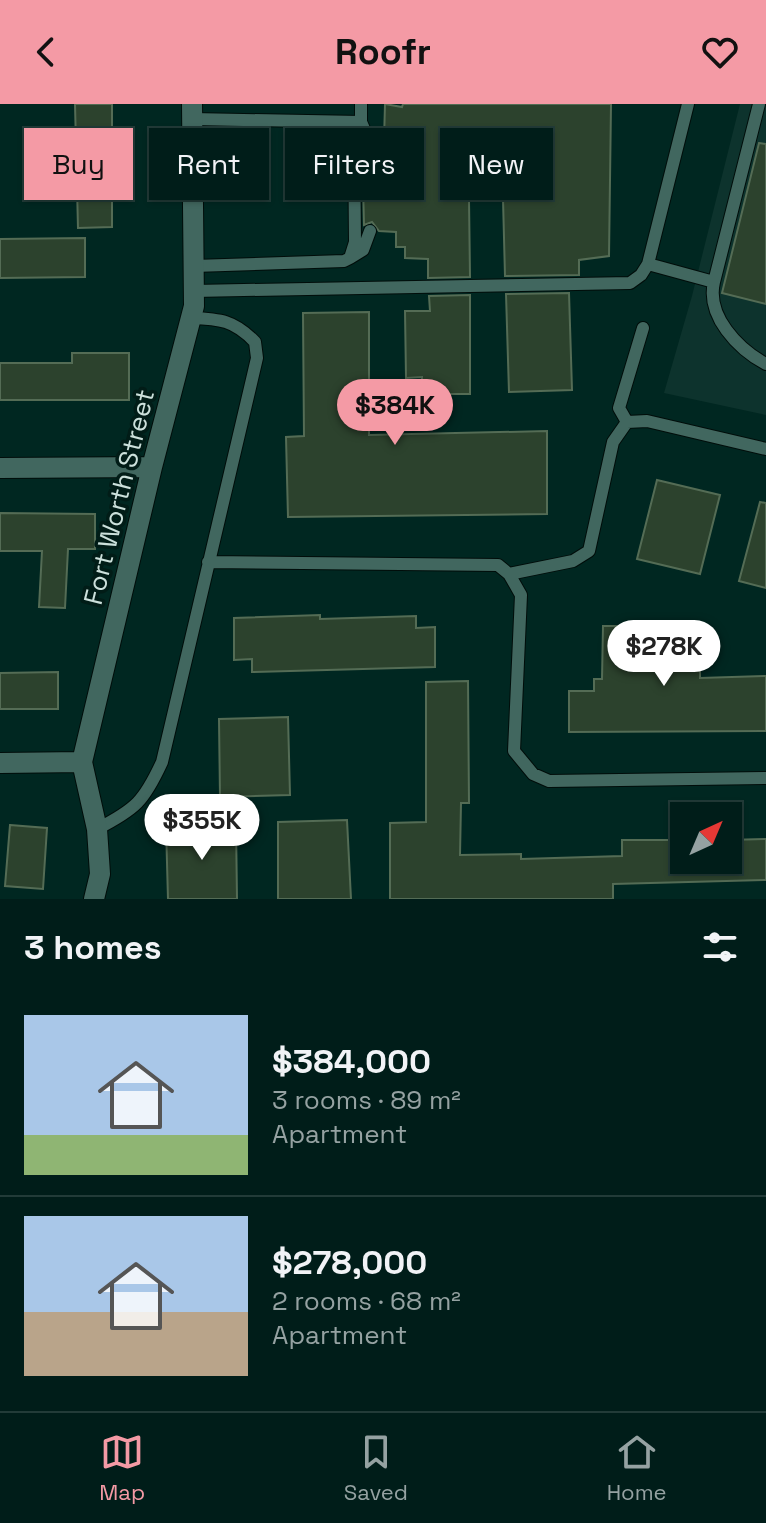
<!DOCTYPE html>
<html lang="en">
<head>
<meta charset="utf-8">
<style>
	:root { --surface:#001d19; --page:#0a2622; --text:#f1f3f6; --muted:#95a2a2; --line:#223b38; --accent:#f49aa5 }
	body { margin:0; font-family:"Space Grotesk",sans-serif; background:var(--page); color:var(--text); height:100vh; display:flex; flex-direction:column; font-size:30px; white-space:nowrap }
	* { box-sizing:border-box; margin:0 }
	p { font-size:26px; color:var(--muted) }
	.icon { flex:none; width:44px; height:44px; fill:none; stroke:currentColor; stroke-width:2; stroke-linecap:round; stroke-linejoin:round }
	.map { position:relative; height:795px; overflow:hidden }
	.panel { display:flex; flex-direction:column; background:var(--surface); flex:1 }
	.panel>* { flex:none }
	.top-card { position:absolute; left:24px; top:24px; width:718px; height:72px; display:flex; gap:16px }
	.needle { width:52px; rotate:44deg }
	.buttons { position:absolute; left:670px; top:698px; display:grid; gap:16px }
	.buttons a { display:grid; place-items:center; width:72px; height:72px; border-radius:0px; background:var(--surface); box-shadow:0 2px 6px #0004,0 0 0 2px var(--line); font-size:40px }
	.price { position:absolute; translate:-50% -68px; padding:0 18px; border-radius:28px; background:#fff; color:#222; font-size:26px; line-height:52px; filter:drop-shadow(0 2px 4px #0008) }
	.price::after { content:''; position:absolute; left:50%; top:48px; width:24px; height:18px; margin-left:-12px; background:inherit; clip-path:polygon(0 0,100% 0,50% 100%) }
	.price.selected { background:var(--accent); color:#111 }
	ul { padding:0; list-style:none }
	li { display:flex; align-items:center; gap:24px; height:200px; padding:0 24px }
	li+li { border-top:2px solid var(--line) }
	li span { display:grid; place-items:center; flex:none; width:224px; height:160px; border-radius:0px; color:#555 }
	li>.icon { margin-inline-start:auto }
	span .icon { width:96px; height:96px; fill:#fffc; stroke-width:1 }
	li b { font-size:34px }
	h2 { display:flex; justify-content:space-between; align-items:center; height:96px; padding:0 24px; font-size:34px }
	.tag { padding:0 28px; border-radius:0px; background:var(--surface); box-shadow:0 2px 6px #0004,0 0 0 2px var(--line); font-size:28px; line-height:72px }
	.tag.selected { background:var(--accent); color:#111 }
	header { display:flex; justify-content:space-between; align-items:center; height:104px; padding:0 24px; background:var(--accent); color:#111; font-size:36px; font-weight:700 }
	.dock { display:flex; justify-content:space-around; align-items:center; height:112px; border-top:2px solid var(--line); background:var(--surface); font-size:22px; color:var(--muted) }
	.dock a { display:grid; justify-items:center; gap:4px }
	.dock .selected { color:var(--accent) }
	.map>svg:first-child { display:block }
</style>
</head>
<body>
<header><svg class="icon" aria-label="back" viewBox="0 0 24 24"><path d="M15 5l-7 7 7 7"/></svg>Roofr<svg class="icon" aria-label="heart" viewBox="0 0 24 24"><path d="M12 20l-8-8c-3-5 5-10 8-4 3-6 11-1 8 4z"/></svg></header>
<div class="map">
<svg width="766" height="795" viewBox="0 0 766 795">
	<rect width="100%" height="100%" fill="#002721"/>
	<path fill="#0d332d" d="M 740,0 L 766,0 L 766,311 L 664,289 L 692,192 Z"/>
	<path fill="#2c422d" stroke="#546c55" stroke-width="2" d="M 75,0 L 112,0 L 112,123 L 78,124 Z
		M 385,0 L 402,3 L 403,0 L 611,0 L 609,152 L 579,156 L 579,171 L 505,172 L 503,95 L 469,95 L 470,173 L 428,174 L 428,155 L 405,154 L 405,143 L 396,143 L 396,128 L 379,127 L 372,118 L 364,121 L 363,81 L 373,82 L 378,73 L 383,73 Z
		M 759,39 L 766,40 L 766,200 L 722,189 Z
		M 85,134 L 85,173 L 0,174 L 0,135 Z
		M 569,189 L 572,286 L 509,288 L 506,190 Z
		M 470,191 L 470,290 L 422,290 L 422,273 L 406,274 L 405,207 L 430,207 L 429,192 Z
		M 369,208 L 369,331 L 547,327 L 547,410 L 288,413 L 286,333 L 304,332 L 303,209 Z
		M 72,249 L 129,249 L 129,296 L 0,296 L 0,259 L 72,259 Z
		M 657,376 L 720,391 L 700,470 L 637,455 Z
		M 760,398 L 766,399 L 766,484 L 739,477 Z
		M 0,409 L 95,410 L 95,445 L 68,445 L 65,504 L 39,503 L 42,447 L 0,447 Z
		M 320,511 L 320,515 L 416,512 L 416,524 L 435,523 L 435,563 L 252,568 L 252,555 L 234,556 L 234,514 Z
		M 603,522 L 700,522 L 700,574 L 766,572 L 766,627 L 569,628 L 569,587 L 594,587 L 594,575 L 602,575 Z
		M 58,568 L 58,605 L 0,605 L 0,569 Z
		M 468,577 L 469,699 L 461,699 L 460,751 L 521,750 L 521,755 L 622,752 L 622,736 L 684,736 L 684,756 L 728,756 L 728,736 L 766,735 L 766,776 L 613,780 L 613,795 L 390,795 L 390,719 L 426,718 L 426,578 Z
		M 288,613 L 290,691 L 220,693 L 219,615 Z
		M 347,716 L 351,795 L 278,795 L 278,718 Z
		M 236,720 L 237,795 L 168,795 L 166,722 Z
		M 10,721 L 47,724 L 43,785 L 5,782 Z"/>
	<g fill="none" stroke-linecap="round" stroke-linejoin="round">
		<g stroke="#000d0a" stroke-width="14">
			<path id="lane" d="M 192,15 L 361,18 L 368,34 L 369,74
				M 350,154 L 363,146 L 370,127
				M 648,160 L 714,178 L 759,0
				M 194,162 L 344,157 L 350,154 L 355,138 L 354,30 L 361,18 L 361,0
				M 714,178 C 706,212 738,245 766,260
				M 194,187 L 630,179 L 641,171 L 648,160 L 688,0
				M 627,318 L 619,304 L 643,224
				M 208,458 L 498,461 L 509,470 L 521,491 L 514,647 L 533,670 L 549,677 L 766,674
				M 509,470 L 573,457 L 589,447 L 613,338 L 627,318 L 647,317 L 766,345
				M 97,725 C 136,705 144,697 162,658 L 257,254 L 255,238 C 234,216 220,215 191,214"/>
		</g>
		<g stroke="#000d0a" stroke-width="22">
			<path id="street" d="M 0,364 L 152,363
				M 0,659 L 82,658
				M 94,795 L 100,770 L 97,725 L 82,658 L 152,363 L 194,202 L 192,0"/>
		</g>
		<use href="#lane" stroke="#41675f" stroke-width="12"/>
		<use href="#street" stroke="#41675f" stroke-width="20"/>
	</g>
	<g text-anchor="middle" stroke-width="7" stroke-linejoin="round" paint-order="stroke">
		<g font-size="26" fill="#cce0db" stroke="#011c17">
			<text transform="translate(119 393) rotate(-76)" y="9">Fort Worth Street</text>
		</g>
	</g>
</svg>
<div class="buttons">
<a><svg class="needle" viewBox="-14 -14 28 28"><path d="M0-13l5 13h-10z" fill="#e53935"/><path d="M0 13l5-13h-10z" fill="#95a2a2"/></svg></a>
</div>
<b class="price selected" style="left:395px;top:343px">$384K</b>
<b class="price" style="left:664px;top:584px">$278K</b>
<b class="price" style="left:202px;top:758px">$355K</b>
<div class="top-card">
<a class="tag selected">Buy</a>
<a class="tag">Rent</a>
<a class="tag">Filters</a>
<a class="tag">New</a>
</div>
</div>
<section class="panel">
<h2>3 homes<svg class="icon" aria-label="filters" viewBox="0 0 24 24"><path d="M4 7h16M4 17h16"/><circle cx="9" cy="7" r="2"/><circle cx="15" cy="17" r="2"/></svg></h2>
<ul>
<li><span style="background:linear-gradient(#a9c7e8 75%,#8fb573 0)"><svg class="icon" aria-label="home" viewBox="0 0 24 24"><path d="M3 11l9-7 9 7M6 9v11h12V9"/></svg></span><div><b>$384,000</b><p>3 rooms · 89 m²</p><p>Apartment</p></div></li>
<li><span style="background:linear-gradient(#a9c7e8 60%,#b9a48a 0)"><svg class="icon" aria-label="home" viewBox="0 0 24 24"><path d="M3 11l9-7 9 7M6 9v11h12V9"/></svg></span><div><b>$278,000</b><p>2 rooms · 68 m²</p><p>Apartment</p></div></li>
</ul>
</section>
<nav class="dock">
<a class="selected"><svg class="icon" aria-label="map" viewBox="0 0 24 24"><path d="M3 6l6-2 6 2 6-2v14l-6 2-6-2-6 2zM9 4v14M15 6v14"/></svg>Map</a>
<a><svg class="icon" aria-label="saved" viewBox="0 0 24 24"><path d="M7 4h10v16l-5-4-5 4z"/></svg>Saved</a>
<a><svg class="icon" aria-label="home" viewBox="0 0 24 24"><path d="M3 11l9-7 9 7M6 9v11h12V9"/></svg>Home</a>
</nav>
</body>
</html>
